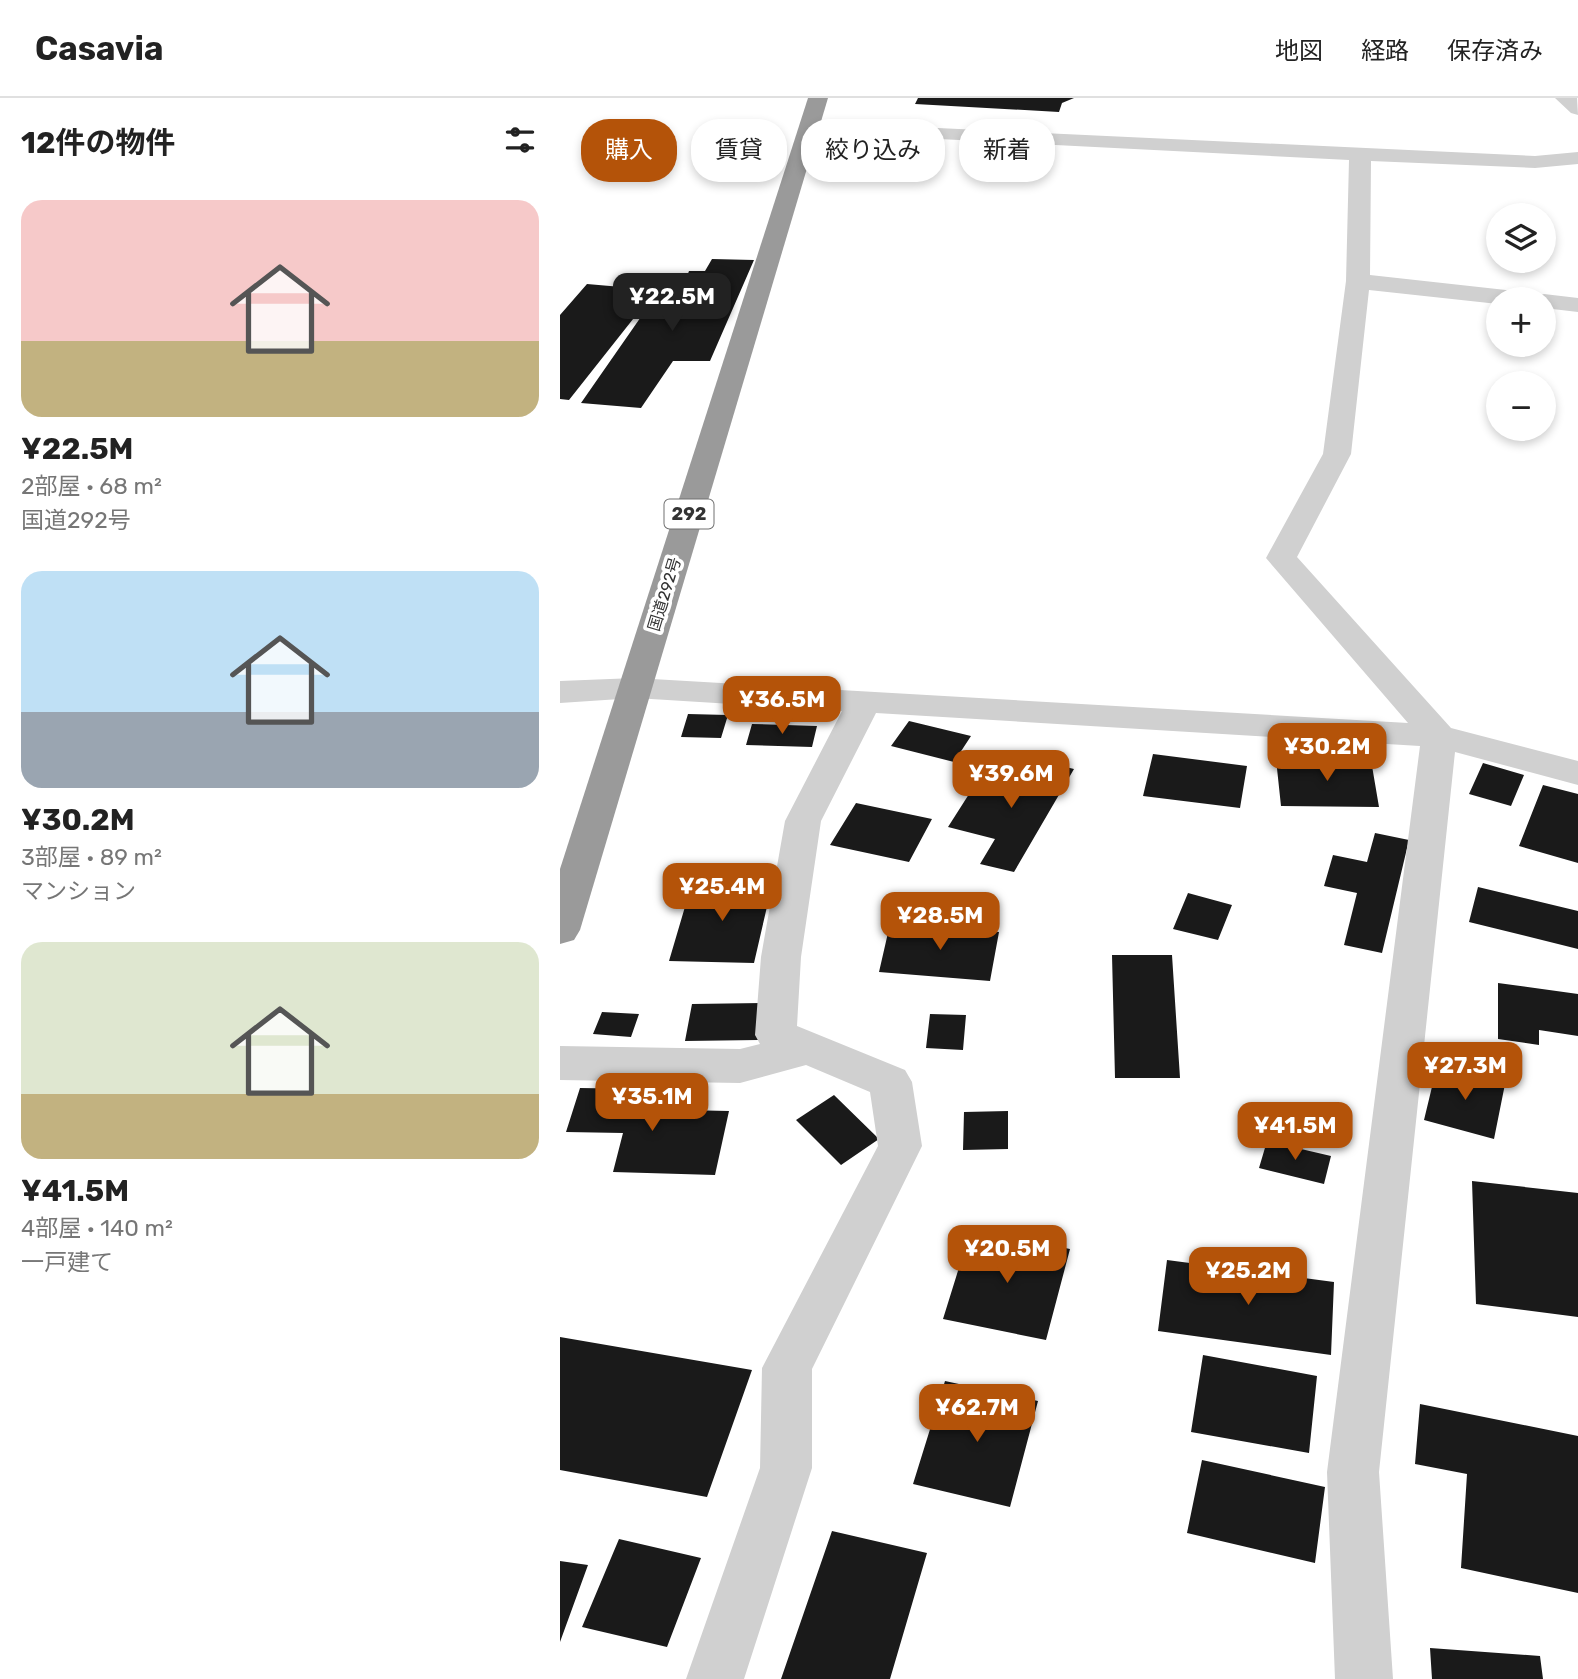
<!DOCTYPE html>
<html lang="ja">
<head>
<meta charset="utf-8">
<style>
	:root { --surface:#fff; --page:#f6f6f6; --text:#222; --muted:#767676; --line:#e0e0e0; --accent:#b45309 }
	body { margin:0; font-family:Rubik,"Noto Sans JP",sans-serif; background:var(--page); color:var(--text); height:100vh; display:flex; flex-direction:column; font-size:26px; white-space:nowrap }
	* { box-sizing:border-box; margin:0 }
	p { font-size:23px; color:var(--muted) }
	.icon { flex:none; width:38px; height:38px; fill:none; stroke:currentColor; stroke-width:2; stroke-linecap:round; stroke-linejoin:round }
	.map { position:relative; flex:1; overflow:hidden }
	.sheet { display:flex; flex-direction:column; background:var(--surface); width:560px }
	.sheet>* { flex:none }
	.hud { position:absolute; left:21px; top:21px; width:665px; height:63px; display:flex; gap:14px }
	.tools { position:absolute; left:926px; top:105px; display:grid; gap:14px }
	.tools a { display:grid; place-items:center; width:70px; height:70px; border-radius:50%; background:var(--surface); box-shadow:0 4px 10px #0003; font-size:35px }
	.price { position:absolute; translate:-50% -60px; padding:0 16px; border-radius:14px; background:var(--accent); color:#fff; font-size:23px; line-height:46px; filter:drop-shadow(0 2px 4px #0008) }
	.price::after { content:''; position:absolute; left:50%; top:42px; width:21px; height:16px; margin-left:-10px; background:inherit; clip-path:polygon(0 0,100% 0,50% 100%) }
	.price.active { background:#222; color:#fff }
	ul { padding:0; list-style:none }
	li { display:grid; align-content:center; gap:14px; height:371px; padding:0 21px }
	li span { display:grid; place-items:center; height:217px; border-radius:21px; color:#555 }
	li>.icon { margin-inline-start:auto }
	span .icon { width:126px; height:126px; fill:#fffc; stroke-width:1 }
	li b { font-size:30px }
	h2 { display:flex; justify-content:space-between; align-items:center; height:84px; padding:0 21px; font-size:30px }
	.tag { padding:0 24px; border-radius:28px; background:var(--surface); box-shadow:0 4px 10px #0003; font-size:24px; line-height:63px }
	.tag.active { background:var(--accent); color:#fff }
	header { display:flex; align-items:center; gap:42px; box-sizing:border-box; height:98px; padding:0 35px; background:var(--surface); border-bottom:2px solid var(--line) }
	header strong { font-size:33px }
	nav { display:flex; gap:38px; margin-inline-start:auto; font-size:24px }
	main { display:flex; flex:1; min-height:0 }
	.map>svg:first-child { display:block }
</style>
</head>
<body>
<header>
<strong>Casavia</strong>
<nav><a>地図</a><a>経路</a><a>保存済み</a></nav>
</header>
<main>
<section class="sheet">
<h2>12件の物件<svg class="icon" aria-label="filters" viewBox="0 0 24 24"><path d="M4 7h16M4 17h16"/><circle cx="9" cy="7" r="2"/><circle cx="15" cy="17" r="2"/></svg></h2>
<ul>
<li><span style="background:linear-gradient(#f6c9c9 65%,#c2b280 0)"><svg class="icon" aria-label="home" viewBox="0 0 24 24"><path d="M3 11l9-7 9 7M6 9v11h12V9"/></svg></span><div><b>¥22.5M</b><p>2部屋 · 68 m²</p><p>国道292号</p></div></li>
<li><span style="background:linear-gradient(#bfe0f5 65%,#9aa5b1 0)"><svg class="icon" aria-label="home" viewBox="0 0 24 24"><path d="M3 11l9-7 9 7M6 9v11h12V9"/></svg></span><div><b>¥30.2M</b><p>3部屋 · 89 m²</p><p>マンション</p></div></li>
<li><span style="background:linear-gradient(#dfe7d0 70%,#c2b280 0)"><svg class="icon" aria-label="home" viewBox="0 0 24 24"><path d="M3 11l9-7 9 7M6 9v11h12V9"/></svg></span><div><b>¥41.5M</b><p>4部屋 · 140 m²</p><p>一戸建て</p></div></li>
</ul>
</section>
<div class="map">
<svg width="1018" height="1581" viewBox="0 0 1018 1581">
	<rect width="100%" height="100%" fill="#fff"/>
	<path fill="#1a1a1a" d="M 358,0 L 514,0 L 502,5 L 499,14 L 355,6 Z
		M 152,161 L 194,162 L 150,263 L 113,263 L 81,310 L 21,305 L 108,180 L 126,181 L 129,173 L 145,173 Z
		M 27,186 L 96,192 L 9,302 L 0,301 L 0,217 Z
		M 128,616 L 168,617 L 161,640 L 121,639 Z
		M 349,623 L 411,638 L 394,664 L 331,648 Z
		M 192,626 L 257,628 L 252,649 L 186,647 Z
		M 593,656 L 687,668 L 680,710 L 583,698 Z
		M 469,660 L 514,671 L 454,774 L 420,766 L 435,741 L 388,729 L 425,671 L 457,680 Z
		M 716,661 L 811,662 L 819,709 L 721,708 Z
		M 923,665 L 964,677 L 951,708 L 909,696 Z
		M 983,687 L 1018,696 L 1018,765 L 959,748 Z
		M 296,705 L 372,721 L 349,764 L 270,747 Z
		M 815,735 L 849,742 L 822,855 L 784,847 L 797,795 L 764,788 L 773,757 L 807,764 Z
		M 132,785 L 212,787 L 194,865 L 109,863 Z
		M 918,789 L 1018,813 L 1018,851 L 909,824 Z
		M 628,795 L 672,807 L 658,842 L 613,831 Z
		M 330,826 L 439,834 L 430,883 L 319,874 Z
		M 552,857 L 612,857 L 620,980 L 555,980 Z
		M 938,885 L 1018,896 L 1018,938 L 979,932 L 979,947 L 938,941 Z
		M 202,905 L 198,942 L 125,943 L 132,906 Z
		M 42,914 L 79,916 L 71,939 L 33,936 Z
		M 370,916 L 406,917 L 403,952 L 366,950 Z
		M 877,968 L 945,986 L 934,1041 L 864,1022 Z
		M 20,990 L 83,991 L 77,1011 L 169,1013 L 155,1077 L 53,1074 L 63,1035 L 6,1034 Z
		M 274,997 L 319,1041 L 281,1067 L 236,1022 Z
		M 448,1013 L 448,1051 L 403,1052 L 404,1014 Z
		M 707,1043 L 771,1058 L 764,1086 L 699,1070 Z
		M 912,1083 L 1018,1095 L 1018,1219 L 916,1206 Z
		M 411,1131 L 510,1151 L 486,1242 L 383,1221 Z
		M 607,1162 L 774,1184 L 771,1257 L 598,1233 Z
		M 0,1239 L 192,1272 L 147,1399 L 0,1372 Z
		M 643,1257 L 757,1278 L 749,1355 L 631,1334 Z
		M 385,1283 L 478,1303 L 450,1409 L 353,1386 Z
		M 860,1306 L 1018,1338 L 1018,1495 L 901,1470 L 907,1376 L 855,1366 Z
		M 642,1362 L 765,1389 L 755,1465 L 627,1435 Z
		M 272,1433 L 367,1455 L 330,1581 L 221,1581 Z
		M 59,1441 L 141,1460 L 107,1549 L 22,1529 Z
		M 0,1463 L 28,1467 L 0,1544 Z
		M 870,1550 L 980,1558 L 983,1581 L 872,1581 Z"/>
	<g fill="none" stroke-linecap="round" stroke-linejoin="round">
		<path fill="#d0d0d0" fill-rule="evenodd" d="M 995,0 L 1017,0 L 1018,17 L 1011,15 Z
			M 249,24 L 975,58 L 1018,54 L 1018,66 L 975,70 L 811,63 L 810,177 L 964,194 L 975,199 L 984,196 L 1018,200 L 1018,214 L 984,210 L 984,201 L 938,201 L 938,206 L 809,192 L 791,356 L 737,459 L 891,630 L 1018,663 L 1018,687 L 895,654 L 819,1374 L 833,1581 L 775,1581 L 767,1374 L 860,648 L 316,615 L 261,723 L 241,859 L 237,928 L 345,972 L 352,984 L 362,1048 L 252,1271 L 252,1370 L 184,1581 L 126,1581 L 200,1370 L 202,1270 L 318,1048 L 310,994 L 246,967 L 180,985 L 0,982 L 0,948 L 180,951 L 200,946 L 195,937 L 201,859 L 225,723 L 282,613 L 75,600 L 0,605 L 0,583 L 75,580 L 848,625 L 706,460 L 763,356 L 786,183 L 789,62 L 242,34 L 239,30 L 242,26 Z"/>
		<path fill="#9a9a9a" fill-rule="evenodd" d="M 248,0 L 268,0 L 20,832 L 14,842 L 0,846 L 0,771 Z"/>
	</g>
	<g text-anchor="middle" stroke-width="7" stroke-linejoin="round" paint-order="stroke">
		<g font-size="16" fill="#333" stroke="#fff">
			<text transform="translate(104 496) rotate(-73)" y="6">国道292号</text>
		</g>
		<rect fill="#fff" stroke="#707070" stroke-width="2" x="104.5" y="401.5" width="49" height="29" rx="5"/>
		<g font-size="18" font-weight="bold" fill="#333">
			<text x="129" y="422">292</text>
		</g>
	</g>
</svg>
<div class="tools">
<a><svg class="icon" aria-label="layers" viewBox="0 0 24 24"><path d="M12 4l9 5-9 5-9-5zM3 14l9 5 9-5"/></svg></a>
<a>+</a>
<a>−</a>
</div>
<b class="price active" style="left:112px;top:235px">¥22.5M</b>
<b class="price" style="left:222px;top:638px">¥36.5M</b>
<b class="price" style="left:767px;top:685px">¥30.2M</b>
<b class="price" style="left:451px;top:712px">¥39.6M</b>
<b class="price" style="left:162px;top:825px">¥25.4M</b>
<b class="price" style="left:380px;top:854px">¥28.5M</b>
<b class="price" style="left:905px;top:1004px">¥27.3M</b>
<b class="price" style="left:92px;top:1035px">¥35.1M</b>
<b class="price" style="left:735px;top:1064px">¥41.5M</b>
<b class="price" style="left:447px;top:1187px">¥20.5M</b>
<b class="price" style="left:688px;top:1209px">¥25.2M</b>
<b class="price" style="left:417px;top:1346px">¥62.7M</b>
<div class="hud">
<a class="tag active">購入</a>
<a class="tag">賃貸</a>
<a class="tag">絞り込み</a>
<a class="tag">新着</a>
</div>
</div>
</main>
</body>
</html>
